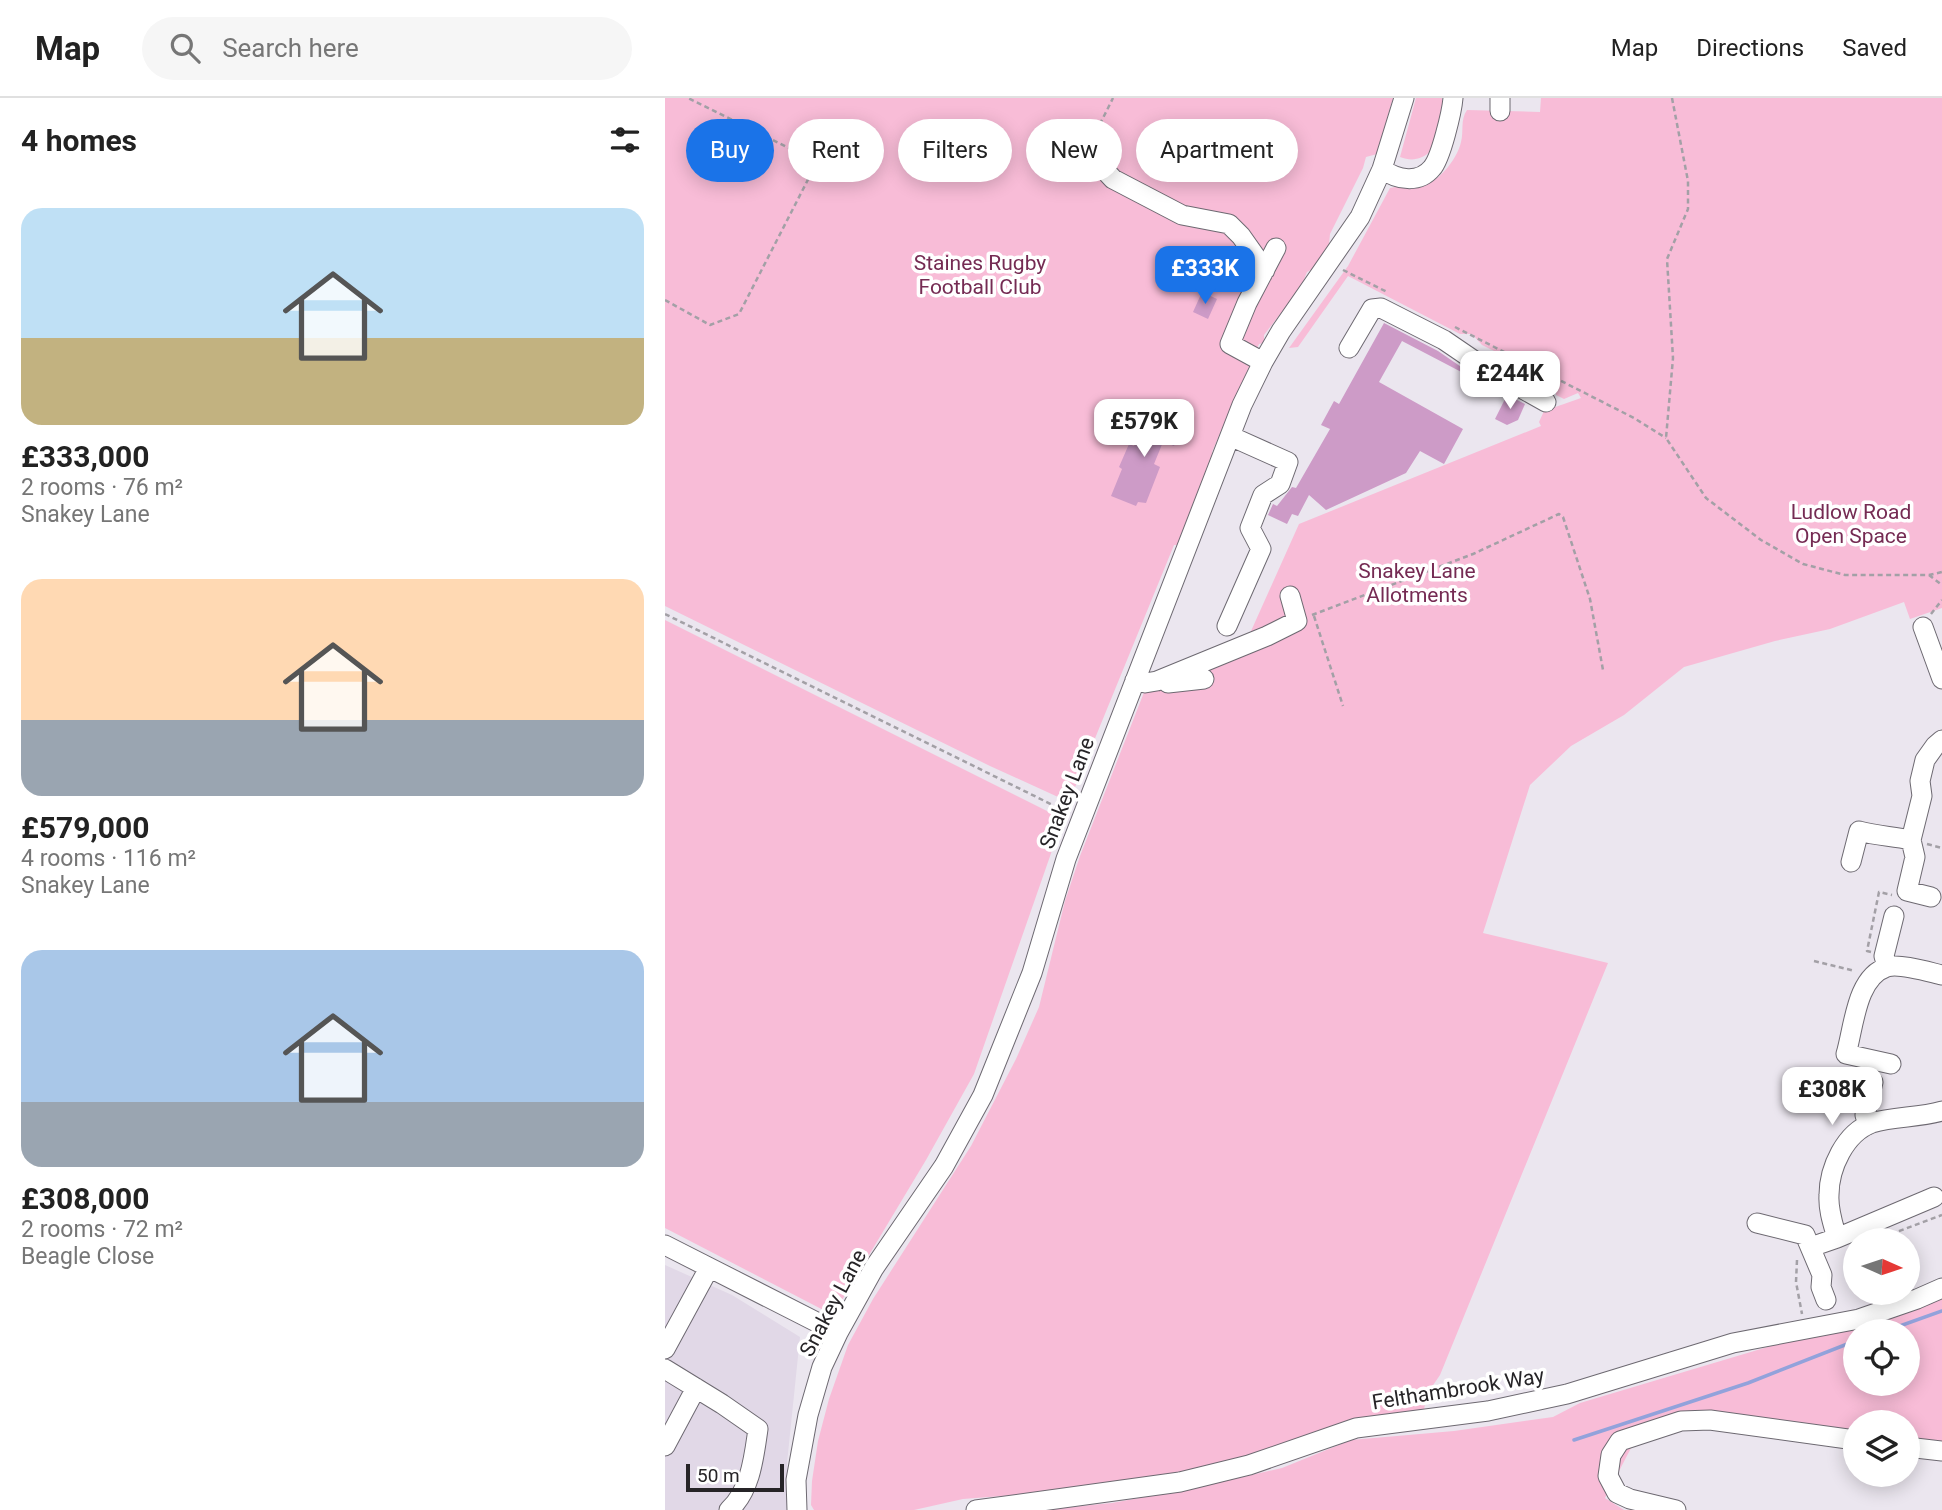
<!DOCTYPE html>
<html lang="en">
<head>
<meta charset="utf-8">
<style>
	:root { --surface:#fff; --page:#f6f6f6; --text:#222; --muted:#767676; --line:#e0e0e0; --accent:#1a73e8 }
	body { margin:0; font-family:Roboto,sans-serif; background:var(--page); color:var(--text); height:100vh; display:flex; flex-direction:column; font-size:26px; white-space:nowrap }
	* { box-sizing:border-box; margin:0 }
	p { font-size:23px; color:var(--muted) }
	.icon { flex:none; width:38px; height:38px; fill:none; stroke:currentColor; stroke-width:2; stroke-linecap:round; stroke-linejoin:round }
	.map { position:relative; flex:1; overflow:hidden }
	.details { display:flex; flex-direction:column; background:var(--surface); width:665px }
	.details>* { flex:none }
	.banner { position:absolute; left:21px; top:21px; width:665px; height:63px; display:flex; gap:14px }
	.needle { width:46px; rotate:93deg }
	.buttons { position:absolute; left:1178px; top:1130px; display:grid; gap:14px }
	.buttons a { display:grid; place-items:center; width:77px; height:77px; border-radius:50%; background:var(--surface); box-shadow:0 4px 18px #0003; font-size:35px }
	.scale { position:absolute; left:21px; bottom:18px; width:98px; box-sizing:border-box; padding-left:7px; border:4px solid #262427; border-top:0; font-size:19px; line-height:24px; white-space:nowrap; color:#262427; -webkit-text-stroke:5px #fff; paint-order:stroke }
	.price { position:absolute; translate:-50% -60px; padding:0 16px; border-radius:14px; background:#fff; color:#222; font-size:23px; line-height:46px; filter:drop-shadow(0 2px 4px #0008) }
	.price::after { content:''; position:absolute; left:50%; top:42px; width:21px; height:16px; margin-left:-10px; background:inherit; clip-path:polygon(0 0,100% 0,50% 100%) }
	.price.active { background:var(--accent); color:#fff }
	ul { padding:0; list-style:none }
	li { display:grid; align-content:center; gap:14px; height:371px; padding:0 21px }
	li span { display:grid; place-items:center; height:217px; border-radius:21px; color:#555 }
	li>.icon { margin-inline-start:auto }
	span .icon { width:126px; height:126px; fill:#fffc; stroke-width:1 }
	li b { font-size:30px }
	h2 { display:flex; justify-content:space-between; align-items:center; height:84px; padding:0 21px; font-size:30px }
	.pill { padding:0 24px; border-radius:32px; background:var(--surface); box-shadow:0 4px 18px #0003; font-size:24px; line-height:63px }
	.pill.active { background:var(--accent); color:#fff }
	header { display:flex; align-items:center; gap:42px; box-sizing:border-box; height:98px; padding:0 35px; background:var(--surface); border-bottom:2px solid var(--line) }
	header strong { font-size:33px }
	nav { display:flex; gap:38px; margin-inline-start:auto; font-size:24px }
	.search { width:490px; height:63px; background:var(--page); display:flex; align-items:center; gap:18px; box-sizing:border-box; padding:0 24px; border-radius:38px; color:var(--muted); font-size:26px }
	main { display:flex; flex:1; min-height:0 }
	.map>svg:first-child { display:block }
</style>
</head>
<body>
<header>
<strong>Map</strong>
<div class="search"><svg class="icon" aria-label="search" viewBox="0 0 24 24"><circle cx="10" cy="10" r="6"/><path d="M15 15l6 6"/></svg>Search here</div>
<nav><a>Map</a><a>Directions</a><a>Saved</a></nav>
</header>
<main>
<section class="details">
<h2>4 homes<svg class="icon" aria-label="filters" viewBox="0 0 24 24"><path d="M4 7h16M4 17h16"/><circle cx="9" cy="7" r="2"/><circle cx="15" cy="17" r="2"/></svg></h2>
<ul>
<li><span style="background:linear-gradient(#bfe0f5 60%,#c2b280 0)"><svg class="icon" aria-label="home" viewBox="0 0 24 24"><path d="M3 11l9-7 9 7M6 9v11h12V9"/></svg></span><div><b>£333,000</b><p>2 rooms · 76 m²</p><p>Snakey Lane</p></div></li>
<li><span style="background:linear-gradient(#ffd9b3 65%,#9aa5b1 0)"><svg class="icon" aria-label="home" viewBox="0 0 24 24"><path d="M3 11l9-7 9 7M6 9v11h12V9"/></svg></span><div><b>£579,000</b><p>4 rooms · 116 m²</p><p>Snakey Lane</p></div></li>
<li><span style="background:linear-gradient(#a9c7e8 70%,#9aa5b1 0)"><svg class="icon" aria-label="home" viewBox="0 0 24 24"><path d="M3 11l9-7 9 7M6 9v11h12V9"/></svg></span><div><b>£308,000</b><p>2 rooms · 72 m²</p><p>Beagle Close</p></div></li>
</ul>
</section>
<div class="map">
<svg width="1277" height="1412" viewBox="0 0 1277 1412">
	<rect width="100%" height="100%" fill="#ebe6ef"/>
	<path fill="#e1d8e7" d="M 0,1167 L 67,1197 L 135,1239 L 122,1365 L 122,1412 L 0,1412 Z"/>
	<path fill="#f8bcd7" fill-rule="evenodd" d="M 0,0 L 728,0 L 712,56 L 701,59 L 698,70 L 665,136 L 663,156 L 653,168 L 642,174 L 636,189 L 599,237 L 599,245 L 594,246 L 547,354 L 550,358 L 520,437 L 512,447 L 509,447 L 404,704 L 325,668 L 0,508 Z
		M 751,0 L 777,0 C 777,10 778,24 776,34 C 770,54 755,67 735,59 Z
		M 876,0 L 1277,0 L 1277,510 L 1245,521 L 1239,504 L 1165,531 L 1110,543 L 1019,569 L 959,617 L 906,648 L 865,687 L 818,835 L 943,865 L 775,1277 L 762,1296 L 757,1322 L 515,1384 L 298,1401 L 249,1412 L 149,1412 L 146,1407 L 147,1383 L 153,1343 L 164,1301 L 183,1247 L 208,1201 L 306,1048 L 351,961 L 374,909 L 400,803 L 415,758 L 485,579 L 582,542 L 634,426 L 876,328 L 874,324 L 879,313 L 916,300 L 913,295 L 899,301 L 891,297 L 891,289 L 881,289 L 876,276 L 817,247 L 807,236 L 795,236 L 683,178 L 633,249 L 624,250 L 683,168 L 725,90 C 735,87 743,90 752,89 C 772,87 792,62 796,44 C 799,33 795,22 802,12 L 875,14 Z
		M 0,522 L 398,721 L 309,976 L 261,1062 L 168,1217 L 0,1130 Z
		M 1277,1197 L 1277,1353 L 1243,1349 L 1242,1325 L 1190,1325 L 1190,1343 L 979,1325 L 940,1400 L 959,1412 L 374,1412 L 447,1405 L 538,1388 L 617,1370 L 686,1342 L 789,1333 L 888,1319 L 915,1305 ZM 1190,1234 L 1242,1234 L 1242,1286 L 1190,1286 Z"/>
	<g fill="none" stroke-linecap="round" stroke-linejoin="round">
		<path stroke="#92a2db" stroke-width="3.5" d="M 1218,1234 L 1277,1213
			M 909,1342 L 1083,1285 L 1190,1243"/>
	</g>
	<path fill="#cd9bc7" d="M 537,194 L 552,201 L 543,221 L 528,214 Z
		M 719,225 L 773,253 L 805,275 L 804,278 L 737,243 L 714,284 L 798,331 L 779,366 L 755,353 L 741,375 L 661,412 L 644,397 L 633,418 L 627,416 L 622,426 L 603,417 L 608,406 L 612,408 L 627,389 L 631,390 L 665,331 L 656,327 L 669,303 L 674,306 Z
		M 842,297 L 860,306 L 853,322 L 842,327 L 830,321 Z
		M 485,312 L 509,321 L 508,327 L 517,331 L 509,348 L 498,344 L 489,366 L 495,369 L 481,405 L 473,404 L 471,408 L 446,398 L 457,371 L 454,369 L 464,346 L 469,348 Z"/>
	<g fill="none" stroke-linecap="round" stroke-linejoin="round">
		<g stroke="#6d6971" stroke-width="21">
			<path id="minor" d="M 835,0 L 835,13
				M 425,46 L 422,53 L 448,81 L 517,117 L 564,126 L 576,138 L 600,172
				M 717,71 C 732,82 754,86 767,70 C 776,60 787,13 788,0
				M 684,250 L 707,211 L 716,210 L 779,242 L 820,270 L 881,304
				M 598,264 L 565,246 L 582,205 L 611,150
				M 562,528 L 596,451 L 585,430 L 598,397 L 615,386 L 623,364 L 565,338
				M 1258,529 L 1277,581
				M 470,582 L 480,585 L 492,583 L 602,538 L 632,523 L 625,498
				M 503,585 L 539,581
				M 1186,764 L 1194,733 C 1212,738 1227,738 1246,742
				M 1266,799 L 1242,793 L 1250,759 L 1246,742 L 1257,698 L 1255,683 L 1260,662 L 1270,648 L 1277,642
				M 1222,869 L 1219,858 L 1229,818
				M 1226,966 L 1181,956 C 1189,929 1191,879 1222,869 C 1234,865 1264,874 1277,877
				M 1203,1027 L 1200,1017 L 1208,984
				M 1092,1125 L 1140,1137 L 1157,1177 L 1156,1189 L 1161,1202
				M 1172,1140 L 1269,1099
				M 0,1147 L 173,1235
				M 1146,1149 L 1172,1140 C 1168,1126 1163,1112 1164,1097 C 1164,1070 1180,1035 1207,1025 C 1229,1018 1254,1020 1277,1013
				M 0,1251 L 44,1170
				M 0,1271 L 57,1306 L 93,1331 C 89,1358 86,1392 64,1412
				M 0,1348 L 31,1290
				M 1242,1349 L 1277,1353
				M 132,1412 L 131,1382 L 143,1317 L 157,1269 L 173,1235 L 209,1170 L 279,1068 L 318,997 L 367,875 L 401,761 L 577,307 L 598,264 L 616,233 L 695,119 L 717,71 L 739,0
				M 311,1412 L 515,1384 L 584,1367 L 691,1330 L 823,1313 L 902,1296 L 1068,1245 L 1194,1221 L 1252,1201 L 1277,1190
				M 1011,1412 L 965,1401 L 952,1395 L 943,1378 L 946,1357 L 955,1343 L 1016,1323 L 1045,1322 L 1190,1342"/>
		</g>
		<path stroke="#a3a0a6" stroke-width="2.5" stroke-dasharray="5 3.5" stroke-linecap="butt" d="M 1007,0 L 1023,83 L 1023,111 L 1002,161 L 1008,260 L 1001,340 L 1041,400 L 1096,442 L 1138,466 L 1180,477 L 1264,477 L 1277,474
			M 431,34 L 448,0
			M 678,172 L 722,194
			M 0,202 L 45,227 L 74,216 L 152,64 L 23,0
			M 790,229 L 969,320 L 1001,340
			M 1264,477 L 1277,487
			M 0,516 L 404,715
			M 1266,516 L 1277,502
			M 647,517 L 808,456 L 894,416 L 898,419 L 925,501 L 938,572
			M 649,518 L 678,608
			M 1262,746 L 1277,750
			M 1206,854 L 1202,853 L 1214,794 L 1227,797
			M 1149,863 L 1190,873
			M 1176,971 L 1172,990 L 1178,992 L 1182,1003 L 1180,1011 L 1184,1012
			M 1121,979 L 1172,990
			M 1218,1139 L 1277,1117
			M 1132,1162 L 1131,1184 L 1137,1216"/>
		<use href="#minor" stroke="#fff" stroke-width="19"/>
	</g>
	<g text-anchor="middle" stroke-width="7" stroke-linejoin="round" paint-order="stroke">
		<g font-size="21" fill="#752b53" stroke="#fff">
			<text x="315" y="172">Staines Rugby<tspan x="315" dy="24">Football Club</tspan></text>
			<text x="1186" y="421">Ludlow Road<tspan x="1186" dy="24">Open Space</tspan></text>
			<text x="752" y="480">Snakey Lane<tspan x="752" dy="24">Allotments</tspan></text>
		</g>
		<g font-size="21" fill="#262427" stroke="#fff">
			<text transform="translate(402 695) rotate(-69)" y="7">Snakey Lane</text>
			<text transform="translate(168 1205) rotate(-62)" y="7">Snakey Lane</text>
			<text transform="translate(793 1291) rotate(-9)" y="7">Felthambrook Way</text>
		</g>
	</g>
</svg>
<div class="buttons">
<a><svg class="needle" viewBox="-14 -14 28 28"><path d="M0-13l5 13h-10z" fill="#e53935"/><path d="M0 13l5-13h-10z" fill="#767676"/></svg></a>
<a><svg class="icon" aria-label="locate" viewBox="0 0 24 24"><circle cx="12" cy="12" r="6"/><path d="M12 2v4M12 18v4M2 12h4M18 12h4"/></svg></a>
<a><svg class="icon" aria-label="layers" viewBox="0 0 24 24"><path d="M12 4l9 5-9 5-9-5zM3 14l9 5 9-5"/></svg></a>
</div>
<div class="scale">50 m</div>
<b class="price active" style="left:540px;top:208px">£333K</b>
<b class="price" style="left:845px;top:313px">£244K</b>
<b class="price" style="left:479px;top:361px">£579K</b>
<b class="price" style="left:1167px;top:1029px">£308K</b>
<div class="banner">
<a class="pill active">Buy</a>
<a class="pill">Rent</a>
<a class="pill">Filters</a>
<a class="pill">New</a>
<a class="pill">Apartment</a>
</div>
</div>
</main>
</body>
</html>
